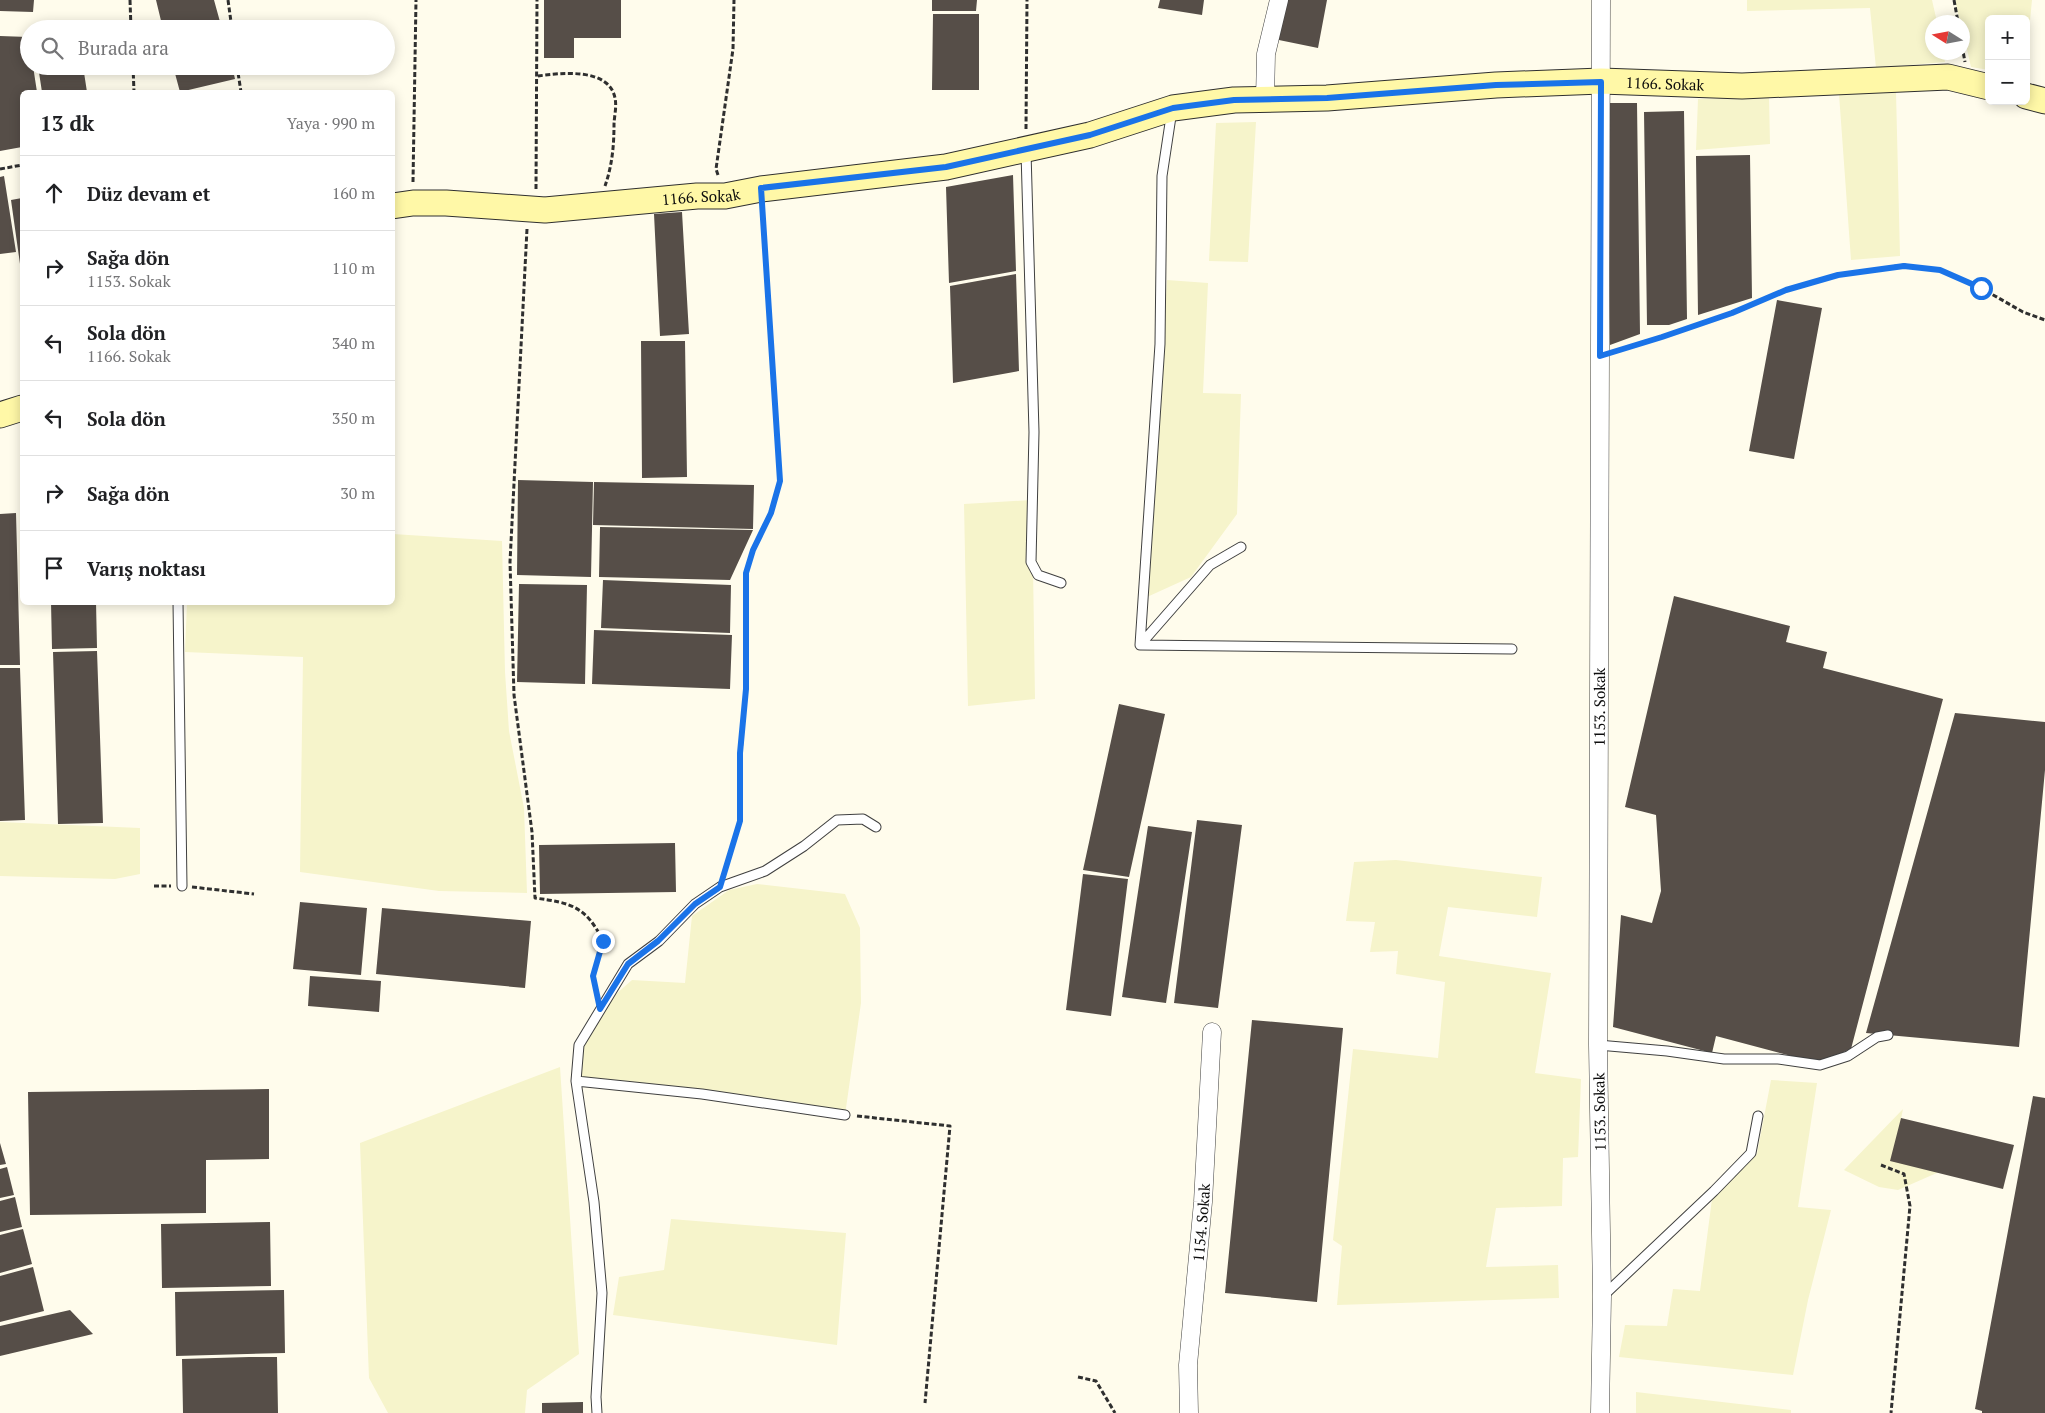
<!DOCTYPE html>
<html lang="tr">
<meta charset="utf-8">
<style>
:root{--surface:#fff;--page:#f6f6f6;--text:#202124;--muted:#757577;--line:#e0e0e0}
body{margin:0;font-family:"PT Serif",serif;background:var(--page);color:var(--text)}
.controls{position:absolute;right:15px;top:15px;display:grid;overflow:hidden;border-radius:8px;box-shadow:0 2px 12px #0003}
.controls button{width:45px;height:45px;display:grid;place-items:center;padding:0;border:0;border-bottom:1px solid var(--line);background:var(--surface);color:var(--text);font:25px sans-serif}
.compass{position:absolute;left:1925px;top:15px;width:45px;height:45px;border-radius:50%;background:var(--surface);box-shadow:0 2px 12px #0003;rotate:281deg}
.stop{position:absolute;width:15px;height:15px;margin:-11px;border:4px solid #1a73e8;border-radius:50%;background:#fff}
.stop.end{background:#1a73e8;border-color:#fff;box-shadow:0 1px 5px #0008}
.list{margin:0;padding:0;list-style:none}
h2{display:flex;justify-content:space-between;align-items:center;height:65px;margin:0;padding:0 20px;font-size:21px}
h2 small{font-size:16px;font-weight:400;color:var(--muted)}
.list li{display:grid;grid-template-columns:32px 1fr auto;gap:15px;align-items:center;box-sizing:border-box;height:75px;padding:0 20px;border-top:1px solid var(--line)}
.list b{display:block;font-size:19px;white-space:nowrap}
.list p{margin:0;font-size:16px;white-space:nowrap;color:var(--muted)}
.list em{font-size:16px;font-style:normal;color:var(--muted)}
.icon{flex:none;width:28px;height:28px;fill:none;stroke:currentColor;stroke-width:2;stroke-linecap:round;stroke-linejoin:round}
.map{position:relative;flex:none;width:2045px;height:1413px;overflow:hidden}
.search{position:absolute;background:var(--surface);box-shadow:0 2px 12px #0003;left:20px;top:20px;width:375px;height:55px;display:flex;align-items:center;gap:12px;box-sizing:border-box;padding:0 18px;border-radius:28px;color:var(--muted);font-size:19px}
.panel{position:absolute;background:var(--surface);box-shadow:0 2px 12px #0003;left:20px;top:90px;width:375px;height:515px;border-radius:8px}
.map>svg:first-child{display:block}
</style>
<div class="map">
<svg width="2045" height="1413" viewBox="0 0 2045 1413">
<rect width="100%" height="100%" fill="#fffcec"/>
<path fill="#f6f4cb" d="M1747 0H1932L1937 22H1932V52L1943 53 1945 62 1876 68 1870 8 1747 11Z
M1955 0H2032L2026 62V19H1989V70L1971 67 1963 32 1962 22H1960Z
M1896 92 1900 256 1851 260 1839 94Z
M1769 96 1770 144 1696 150 1698 99Z
M1256 122 1248 262 1209 261 1216 123Z
M1167 280 1208 283 1203 393 1241 394 1237 514 1191 577 1147 597Z
M1032 500 1035 699 968 706 964 504Z
M393 534 502 541 505 672 509 731 524 808 527 893 439 891 300 872 303 657 185 652 187 603 392 602Z
M0 822 140 828V874L115 879 0 876Z
M1396 860 1542 877 1537 917 1448 907 1439 956 1551 973 1535 1073 1581 1079 1578 1157 1563 1158 1562 1206 1496 1208 1486 1267 1558 1265 1559 1298 1337 1305 1342 1246 1333 1240 1353 1049 1438 1058 1445 982 1396 974 1398 951 1370 952 1375 922 1346 921 1354 862Z
M757 884 845 894 860 928 861 1003 845 1115 576 1081 579 1045 599 1009 632 980 685 983 692 916 729 890Z
M560 1067 579 1354 527 1390 525 1413H388L369 1378 360 1143Z
M1771 1080 1817 1083 1798 1207 1831 1210 1808 1300 1793 1375 1619 1357 1625 1325 1667 1326 1673 1289 1700 1291 1712 1199 1757 1154Z
M1903 1109 1893 1157 1939 1172 1898 1190 1879 1187 1844 1170Z
M671 1219 846 1233 837 1345 613 1315 619 1277 664 1270Z
M1636 1392 1791 1410V1413H1636Z"/>
<path fill="#564e48" d="M0 0H34L33 12 0 11Z
M156 0H214L222 29H163Z
M544 0H621V38H574V58H544Z
M932 0H977L976 11H932Z
M1160 0H1204L1202 15 1158 8Z
M1283 0H1327L1318 48 1274 39Z
M933 14H979V90H932Z
M0 36 28 37 29 66H33L37 92H22V147L0 151Z
M38 66H83L87 92H42Z
M173 66H232L235 79 180 92Z
M1607 103H1637L1640 334 1610 345Z
M1684 111 1687 319 1669 325H1647L1644 112Z
M1750 155 1752 298 1698 315 1696 156Z
M1013 175 1016 271 949 283 946 187Z
M4 176 16 252 0 254V177Z
M22 198V271H21L11 200Z
M682 212 689 334 660 336 654 214Z
M1016 274 1019 371 953 383 950 286Z
M1777 300 1822 308 1794 459 1749 451Z
M641 341H685L687 477 642 478Z
M518 480 593 482 591 577 517 575Z
M594 482 754 485 753 529 593 525Z
M16 513 20 665H0V514Z
M600 527 753 530 730 580 599 577Z
M603 580 731 585 730 633 601 628Z
M519 584 587 585 585 684 517 682Z
M1674 596 1790 626 1786 642 1827 652 1823 668 1943 699 1851 1049 1818 1063 1716 1036 1712 1053 1613 1027 1621 915 1652 923 1661 891 1656 815 1625 807Z
M51 602H96L97 648 52 649Z
M594 630 732 635 730 689 592 684Z
M97 651 103 823 58 824 53 652Z
M0 668H20L25 820 0 821Z
M1119 704 1165 714 1129 877 1083 870Z
M1955 713 2045 722V770L2019 1047 1866 1033Z
M1197 820 1242 825 1218 1008 1174 1003Z
M1148 826 1192 832 1166 1003 1122 997Z
M675 843 676 892 540 894 539 845Z
M1083 874 1128 879 1111 1016 1066 1010Z
M300 902 367 908 361 975 293 969Z
M382 908 531 921 525 988 376 974Z
M310 976 381 981 379 1012 308 1006Z
M1252 1020 1343 1028 1317 1302 1225 1293Z
M269 1089V1159L206 1160V1213L30 1215 28 1092Z
M2033 1096 2045 1098V1413H1982V1411L1975 1409Z
M1901 1118 2014 1145 2003 1189 1890 1161Z
M0 1143 6 1164 0 1165Z
M7 1167 14 1195 0 1198V1169Z
M15 1197 22 1227 0 1232V1201Z
M270 1222 271 1286 162 1288 161 1224Z
M23 1229 32 1264 0 1273V1235Z
M33 1267 44 1311 0 1322V1276Z
M284 1290 285 1353 176 1356 175 1292Z
M70 1310 93 1334 0 1356V1326Z
M249 1357H277L278 1413H183L182 1359Z
M583 1402V1413H542V1403Z"/>
<g fill="none" stroke-linecap="round" stroke-linejoin="round">
<defs>
<path id="lane" d="M1172 110 1162 176 1160 344 1140 645 1512 649
M1026 152 1034 432 1031 562 1038 575 1061 583
M178 602 182 886
M1140 645 1210 565 1241 547
M1598 1045 1667 1051 1724 1059H1778L1820 1065 1848 1056 1877 1037 1888 1035
M576 1081 702 1094 845 1115
M1603 1296 1714 1191 1751 1153 1758 1116
M597 1413 596 1397 602 1293 594 1202 576 1081 579 1045 628 964 659 941 695 904 720 887 765 871 804 846 837 820 863 819 876 827"/>
<g id="street">
<path d="M1265 99 1266 54 1279 0"/>
<path id="s1" d="M1189 1413 1188 1365 1203 1202 1212 1032"/>
<path id="s2" d="M1600 1413 1602 1296 1598 1045 1601 0"/>
</g>
<g id="secondary">
<path d="M2026 96 2045 101"/>
<path id="s3" d="M392 206 413 203H446L545 210 697 196H725L761 189 946 167 1090 135 1173 108 1234 100 1327 98 1496 85 1601 81 1742 86 1948 77 1989 87"/>
<path d="M0 415 22 408"/>
</g>
</defs>
<use href="#lane" stroke="#404040" stroke-width="11"/>
<use href="#street" stroke="#404040" stroke-width="19"/>
<use href="#secondary" stroke="#2f2f2f" stroke-width="27"/>
<path stroke="#2f2f2f" stroke-width="3" stroke-dasharray="5 2.5" stroke-linecap="butt" d="M130 0 131 29
M228 0 232 29
M1954 0 1958 22
M1962 46 1965 62
M133 66 134 92
M237 66 241 92
M538 76C560 73 609 67 615 98 617 107 614 117 614 125 614 146 612 166 605 186
M1026 129 1027 0
M0 169 22 165
M718 175 716 169 733 49 734 0
M413 182 416 0
M536 189 537 0
M527 229 510 562 514 695 532 832 535 898C571 903 586 906 603 941L593 976 596 993
M1615 352 1732 313 1786 290 1838 275 1904 265 1940 270 1981 288 2023 312 2045 320
M724 873 740 821 741 753 746 689V573L753 550 771 513 780 481 762 209
M154 886H171
M192 887 254 894
M857 1116 950 1126 925 1403
M1881 1165 1904 1174 1910 1206 1891 1413
M1078 1377 1096 1381 1115 1413"/>
<use href="#lane" stroke="#fff" stroke-width="9"/>
<use href="#street" stroke="#fff" stroke-width="18"/>
<use href="#secondary" stroke="#fff8a7" stroke-width="25"/>
</g>
<g fill="none" stroke-linecap="round" stroke-linejoin="round">
<path stroke="#1a73e8" stroke-width="6" d="M603 941 593 976 600 1009 628 964 658 941 695 904 720 887 740 821V753L746 689V573L753 550 771 513 780 481 761 188 946 167 1090 135 1173 108 1234 100 1327 98 1496 85 1601 82 1600 356 1662 337 1732 313 1786 290 1838 275 1904 266 1940 270 1981 288"/>
</g>
<g text-anchor="middle" dominant-baseline="central" stroke-width="5" stroke-linejoin="round" paint-order="stroke">
<g font-size="15" fill="#0d0d0d" stroke="#fff">
<text stroke="none"><textPath href="#s3" startOffset="1285">1166. Sokak</textPath></text>
<text stroke="none"><textPath href="#s3" startOffset="310">1166. Sokak</textPath></text>
<text stroke="none"><textPath href="#s2" startOffset="706">1153. Sokak</textPath></text>
<text transform="translate(1599 1112) rotate(-91)">1153. Sokak</text>
<text stroke="none"><textPath href="#s1" startOffset="191">1154. Sokak</textPath></text>
</g>
</g>
</svg>
<div class="controls">
<button>+</button>
<button>−</button>
</div>
<svg class="compass" viewBox="-18 -18 36 36"><path d="M0-13l5 13h-10z" fill="#e53935"/><path d="M0 13l5-13h-10z" fill="#757577"/></svg>
<div class="stop" style="left:1981px;top:288px"></div>
<div class="stop end" style="left:603px;top:941px"></div>
<div class="search"><svg class="icon" aria-label="search" viewBox="0 0 24 24"><circle cx="10" cy="10" r="6"/><path d="M15 15l6 6"/></svg>Burada ara</div>
<section class="panel">
<h2>13 dk<small>Yaya · 990 m</small></h2>
<ul class="list">
<li><svg class="icon" aria-label="ahead" viewBox="0 0 24 24"><path d="M12 20V5M6 11l6-6 6 6"/></svg><div><b>Düz devam et</b></div><em>160 m</em></li>
<li><svg class="icon" aria-label="right" viewBox="0 0 24 24"><path d="M7 20v-9h11M14 6l5 5-5 5"/></svg><div><b>Sağa dön</b><p>1153. Sokak</p></div><em>110 m</em></li>
<li><svg class="icon" aria-label="left" viewBox="0 0 24 24"><path d="M17 20v-9H6M10 6l-5 5 5 5"/></svg><div><b>Sola dön</b><p>1166. Sokak</p></div><em>340 m</em></li>
<li><svg class="icon" aria-label="left" viewBox="0 0 24 24"><path d="M17 20v-9H6M10 6l-5 5 5 5"/></svg><div><b>Sola dön</b></div><em>350 m</em></li>
<li><svg class="icon" aria-label="right" viewBox="0 0 24 24"><path d="M7 20v-9h11M14 6l5 5-5 5"/></svg><div><b>Sağa dön</b></div><em>30 m</em></li>
<li><svg class="icon" aria-label="arrive" viewBox="0 0 24 24"><path d="M6 21V4h12l-3 4 3 4H6"/></svg><div><b>Varış noktası</b></div></li>
</ul>
</section>
</div>
